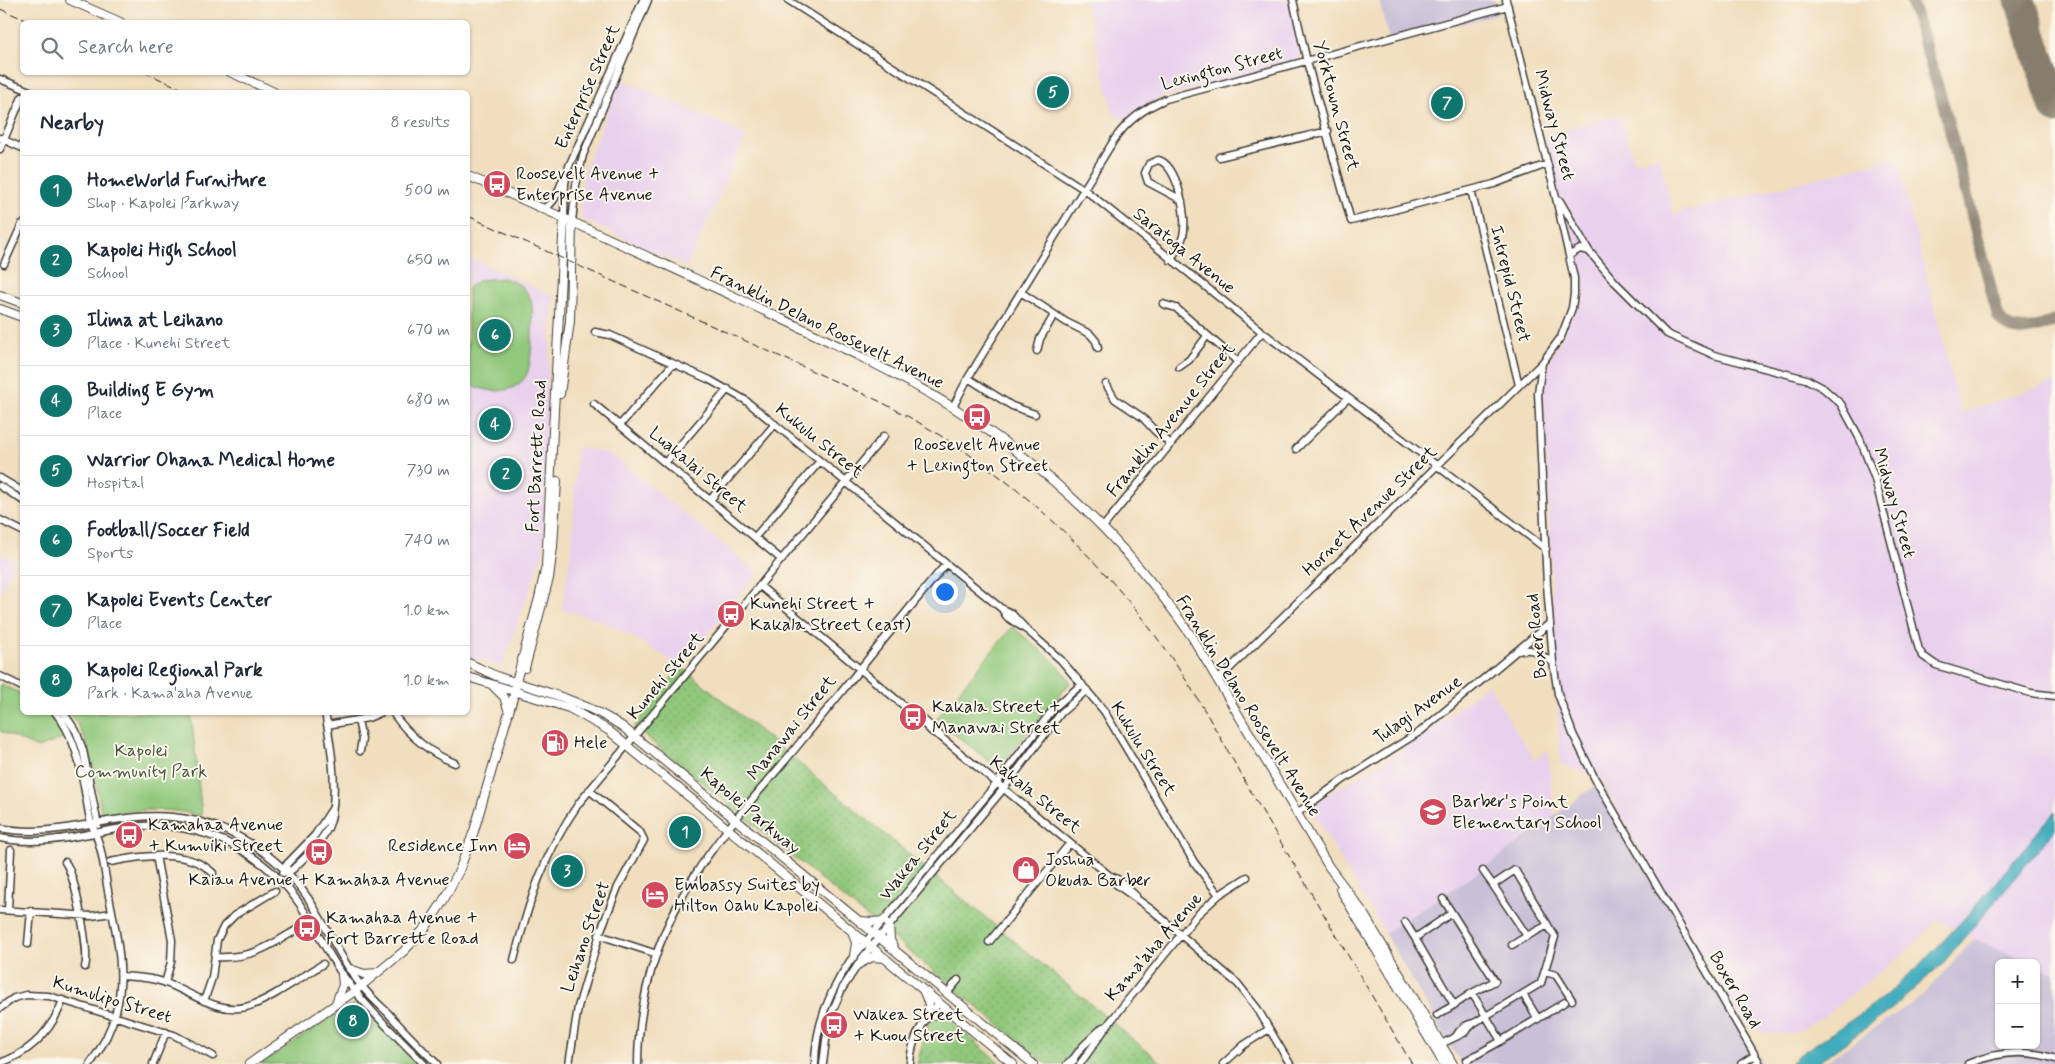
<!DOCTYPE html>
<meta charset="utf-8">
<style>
:root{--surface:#fff;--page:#f6f6f7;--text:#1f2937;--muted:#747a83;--line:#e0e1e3;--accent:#0f766e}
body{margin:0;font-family:Mynerve,sans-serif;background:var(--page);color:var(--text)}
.controls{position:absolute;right:15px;bottom:15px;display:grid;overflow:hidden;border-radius:8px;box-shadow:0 1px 4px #0004}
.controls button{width:45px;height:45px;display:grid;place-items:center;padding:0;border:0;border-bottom:1px solid var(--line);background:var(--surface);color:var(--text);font:25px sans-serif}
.you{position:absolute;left:944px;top:591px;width:18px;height:18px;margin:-12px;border:4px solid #fff;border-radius:50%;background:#1a73e8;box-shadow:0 0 0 8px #1a73e833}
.badge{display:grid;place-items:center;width:32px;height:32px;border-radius:50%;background:var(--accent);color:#fff;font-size:16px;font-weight:700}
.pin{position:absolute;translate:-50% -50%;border:2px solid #fff;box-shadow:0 1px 5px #0006}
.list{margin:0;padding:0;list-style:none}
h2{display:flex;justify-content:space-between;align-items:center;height:65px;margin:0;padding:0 20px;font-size:21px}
h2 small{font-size:16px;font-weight:400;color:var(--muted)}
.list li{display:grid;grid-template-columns:32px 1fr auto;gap:15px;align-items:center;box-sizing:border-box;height:70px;padding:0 20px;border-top:1px solid var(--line)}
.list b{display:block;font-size:19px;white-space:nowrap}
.list p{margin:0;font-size:16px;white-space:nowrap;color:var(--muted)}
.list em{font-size:16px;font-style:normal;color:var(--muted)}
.icon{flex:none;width:28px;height:28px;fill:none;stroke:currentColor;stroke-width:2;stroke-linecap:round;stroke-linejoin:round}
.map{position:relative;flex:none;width:2055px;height:1064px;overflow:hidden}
.search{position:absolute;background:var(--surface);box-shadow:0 1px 4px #0004;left:20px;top:20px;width:450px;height:55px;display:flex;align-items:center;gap:12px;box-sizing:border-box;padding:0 18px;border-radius:8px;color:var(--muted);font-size:19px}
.panel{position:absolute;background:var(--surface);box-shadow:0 1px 4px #0004;left:20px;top:90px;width:450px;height:625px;border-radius:8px}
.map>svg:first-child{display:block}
</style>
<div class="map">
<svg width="2055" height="1064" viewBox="0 0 2055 1064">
<defs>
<pattern id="grass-dots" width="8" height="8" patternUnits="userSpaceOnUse" patternTransform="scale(1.25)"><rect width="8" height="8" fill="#91c87b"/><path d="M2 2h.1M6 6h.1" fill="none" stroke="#7cab6a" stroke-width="1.8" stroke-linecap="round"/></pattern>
</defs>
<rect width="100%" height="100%" fill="#fbf7ec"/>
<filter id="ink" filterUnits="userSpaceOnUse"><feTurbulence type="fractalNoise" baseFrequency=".02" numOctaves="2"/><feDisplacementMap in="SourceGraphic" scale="10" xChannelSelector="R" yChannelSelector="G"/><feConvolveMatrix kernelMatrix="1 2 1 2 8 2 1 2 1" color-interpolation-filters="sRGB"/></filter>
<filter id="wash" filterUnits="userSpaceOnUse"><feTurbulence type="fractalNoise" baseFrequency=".0096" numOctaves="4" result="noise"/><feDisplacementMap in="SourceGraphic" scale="20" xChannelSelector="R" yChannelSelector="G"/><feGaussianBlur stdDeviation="1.12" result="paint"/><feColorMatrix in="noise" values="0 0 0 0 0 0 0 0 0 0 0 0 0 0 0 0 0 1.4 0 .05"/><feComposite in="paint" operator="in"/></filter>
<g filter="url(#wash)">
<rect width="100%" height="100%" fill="#f1debe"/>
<path fill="#e9d1ed" d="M1085 0H1289L1303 54 1296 62 1159 98 1141 108 1126 119H1120L1113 113Z
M621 79 746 135 687 267 584 220 581 217V190L585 169Z
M1620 115 1634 162 1659 157 1674 214 1897 158 1961 413 2055 382V973L2036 965V963H2031L1974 939 1937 920 1909 949 1822 1018 1800 1031 1787 1034H1770L1761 1032 1746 1023 1735 1010 1632 837 1602 779 1560 764 1543 385 1551 358 1572 315 1578 282 1571 239 1548 157 1544 135Z
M468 257 553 296 547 395 543 552 502 667 468 656Z
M577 447 602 452 617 459 758 573 681 666 626 633 598 620 562 609 572 543Z
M0 554 15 561 0 594Z
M1488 684 1534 760 1548 750 1554 818 1486 867 1385 933 1309 806 1400 752 1447 718Z"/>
<path fill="#c9bfd7" d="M1379 0H1494L1498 15 1389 40Z
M1600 782 1747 1043 1760 1058 1761 1064H1461L1385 933 1486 867Z
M1974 939 2031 963H1999V1045H2036V965L2055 973V1064H1822L1921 997Z"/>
<path fill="url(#grass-dots)" stroke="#56724c" d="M681 666 1163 1064H1047L634 727Z
M943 1014 1001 1064H917L928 1024Z"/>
<path fill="#91c87b" stroke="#56724c" d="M503 278C515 281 526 287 531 300 534 311 532 365 527 374 516 396 484 394 468 382V288L479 280Z
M1012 627C1024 636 1068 670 1070 683L999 766 996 767 936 719Z
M0 684 22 694V712L49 713 66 737 38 748 0 731Z
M69 713H191L202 816C169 807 136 809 102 816 95 781 93 741 69 713Z
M357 1003H361L421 1064H261L350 1005Z"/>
<path fill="#3facbd" stroke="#2e646c" d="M2055 811V830L1943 963 1893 1008 1816 1064H1790L1799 1055C1826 1036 1855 1019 1881 999 1947 945 2000 877 2055 811Z"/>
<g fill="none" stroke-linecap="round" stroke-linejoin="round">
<path stroke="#867d6d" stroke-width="12" d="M1911 0 1944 107 1998 316C2012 339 2035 328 2055 321"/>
<path stroke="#867d6d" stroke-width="31" d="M2020 0 2055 108"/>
</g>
</g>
<g filter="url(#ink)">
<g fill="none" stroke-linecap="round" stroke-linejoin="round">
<defs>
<path id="minor" d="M788 0 1085 190 1261 331 1546 549
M1293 0 1307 62 1351 221 1494 184 1547 164
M1506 0 1551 178
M0 79 32 92
M0 138 22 148
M0 149 22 97
M1219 157 1328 131
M1551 176 1574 278V294L1572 308 1561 337 1542 363 1538 393 1547 585 1553 662 1558 694 1573 734 1594 777 1759 1062 1755 1064
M1471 190 1519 385
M1560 201 1589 251
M541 208C555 208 559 187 564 177
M564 218 565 183 569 166 643 0
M572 222 576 185 583 155 648 0
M1570 255 1580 249 1589 251 1615 282 1667 334 1714 355 1806 379 1823 388 1841 404 1860 439 1875 479 1919 650 1923 656 1936 665 2031 693 2055 696
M1170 260C1175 253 1181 245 1183 236 1188 219 1178 164 1158 160L1149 164 1145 173 1148 182 1176 197 1182 201
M4 264 22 224
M1022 293 1066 322 1090 334 1096 341 1098 348
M1163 304 1176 308 1237 361
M595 332 610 335 710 380 745 400 1002 609 1007 617 1028 631 1061 660 1104 711 1194 862 1219 895
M1037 351 1040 339 1054 315
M1179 367 1189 360 1207 336
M968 378 1012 406 1035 414
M1106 384 1115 399 1142 417 1155 431 1171 444
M594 404 782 560
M953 407 968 378 1114 140C1127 121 1144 108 1166 99L1508 6
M620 425 673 364
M1296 449 1348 398
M665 463 728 389
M0 478 22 491
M0 486 22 500
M710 500 775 424
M0 520 22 531
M1103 527 1262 332
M755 537 820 461
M760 586 915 715 932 732 942 738 1110 876 1116 884 1152 910 1238 984 1257 1008 1290 1064
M1003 609 1011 613 1027 630
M1518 651C1537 646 1539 656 1553 662
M0 676 22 687
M1218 680 1542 363
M55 712C81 742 83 787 91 824 102 844 104 869 108 891 121 958 134 1004 90 1064
M63 712 76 731 83 750 98 825
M392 712C409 736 429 753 455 763
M916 716 924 720 941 736
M358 720 362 739 360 751
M327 725 368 718 382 712
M1297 813 1343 780 1421 731 1550 623
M0 828C59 840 114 811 172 817 226 822 278 853 308 898 325 924 338 953 356 979 365 991 376 1002 387 1012 403 1030 420 1047 437 1064
M0 838C59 850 109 822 165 826 218 830 269 859 299 903 314 926 327 952 342 974 365 1007 396 1035 424 1064
M156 856 172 940 171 962 165 983
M65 862C75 874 90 952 85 967
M110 862C141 856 188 848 213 873
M285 871 292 870C306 856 329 837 332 815 337 782 331 746 325 712
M1483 871 1493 885
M283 873 287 864 315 835 332 809
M1111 876 1119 880 1136 896
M1443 899 1452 913
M8 909 11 850
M0 910 91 916 112 913
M1405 922 1415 938
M599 935 657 954
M1527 936 1548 925
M989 942 1070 843
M28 944 31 911
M215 957C255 959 270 945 303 926
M514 960C529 901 544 853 579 803L884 436
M1545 972 1556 975 1572 1000
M121 976C135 977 150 977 163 982 190 991 216 1014 246 1007 267 1002 303 976 323 964
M947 993 958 980
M1523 994 1538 1019
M204 1001 212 978 217 940 224 926 235 915 275 891
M0 1008 14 998 26 995 49 996 174 1035 213 1056
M1437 1015 1454 1005
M1456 1036C1461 1028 1465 1025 1474 1023L1541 983 1555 937 1515 870 1493 885 1527 936 1512 945
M1501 1041 1565 1002
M1441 1044 1464 1033 1474 1023
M1467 1060 1501 1041 1472 993 1454 1005 1415 938 1452 913 1495 981 1472 993
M1071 1062 1082 1047 1103 1027
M0 1063C31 1052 52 1030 63 1000
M153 1064 166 1032
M569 1064 578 1007 601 930 618 887 644 840 640 832 589 790
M638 1064C638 998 658 934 693 878 724 828 766 785 803 739 851 681 898 621 946 564
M815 1064C815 1026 829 992 850 961L997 783 1054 708 1082 684
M823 1064 826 1040 832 1012 842 989 863 957 1004 788 1061 713 1087 690
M910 1064C911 1039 923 1021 939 1003
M1080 1064 1110 1022 1197 915 1219 895 1247 877
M1223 1064 1244 1045 1269 1029
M1741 1064 1755 1055
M1968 1064C1996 1052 2026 1049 2055 1059"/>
<path id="major" d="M70 0 120 22
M230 72 274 92
M468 176C558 214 646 256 735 297 809 332 884 365 954 408 1049 467 1129 545 1192 637L1329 867 1362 911 1453 1064
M0 295 22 303
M0 309 22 317
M560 394 570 321 572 222
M468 663C478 667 488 673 499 677 542 691 585 701 623 727L1033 1064
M525 668 549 578 553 547 557 481
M468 677 569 708 608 730 1013 1064
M493 686 504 697 509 712
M1340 889 1444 1064
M861 921 872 922 884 921
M889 924 890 940 894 948
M852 931 856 943 854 956
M859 964 872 957 885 958
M350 969 364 974 377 973
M924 992 929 1004 927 1017
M336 1003 343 985 342 975
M927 1017 940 1013 952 1014
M249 1064 355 991 404 951 426 927 442 903 459 871 474 831 515 691 517 678 539 598 546 566 564 218
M1068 1064 1073 1060"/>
</defs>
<use href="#minor" stroke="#3c3934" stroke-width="9"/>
<use href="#major" stroke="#3c3934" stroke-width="10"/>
<use href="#minor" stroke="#fff" stroke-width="6"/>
<use href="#major" stroke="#fff" stroke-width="8"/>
<path stroke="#1c1c1c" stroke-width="1" stroke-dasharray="8 4" stroke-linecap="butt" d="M0 9 31 22
M144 72 189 92
M468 216 879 401C999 462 1093 546 1170 656 1204 705 1231 758 1261 809 1312 894 1362 979 1412 1064"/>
</g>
</g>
<defs>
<symbol id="bus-disc" viewBox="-11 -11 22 22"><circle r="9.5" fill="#d1495b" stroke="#fbf7ec"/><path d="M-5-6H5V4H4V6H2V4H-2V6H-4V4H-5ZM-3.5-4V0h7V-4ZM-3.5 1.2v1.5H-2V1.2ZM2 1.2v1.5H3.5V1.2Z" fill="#fff"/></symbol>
<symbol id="fuel-disc" viewBox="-11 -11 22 22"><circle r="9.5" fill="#d1495b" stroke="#fbf7ec"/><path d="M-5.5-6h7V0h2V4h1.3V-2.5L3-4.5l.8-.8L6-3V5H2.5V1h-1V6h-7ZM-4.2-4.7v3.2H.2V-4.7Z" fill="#fff"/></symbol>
<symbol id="school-disc" viewBox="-11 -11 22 22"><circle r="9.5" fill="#d1495b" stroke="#fbf7ec"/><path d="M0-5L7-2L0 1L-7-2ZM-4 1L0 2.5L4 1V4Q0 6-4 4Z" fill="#fff"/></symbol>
<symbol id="hotel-disc" viewBox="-11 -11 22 22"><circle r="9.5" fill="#d1495b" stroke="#fbf7ec"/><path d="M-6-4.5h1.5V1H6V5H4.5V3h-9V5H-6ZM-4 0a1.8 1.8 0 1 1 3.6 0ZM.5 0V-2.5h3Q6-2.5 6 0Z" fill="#fff"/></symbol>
<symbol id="shop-disc" viewBox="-11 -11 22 22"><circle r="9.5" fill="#d1495b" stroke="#fbf7ec"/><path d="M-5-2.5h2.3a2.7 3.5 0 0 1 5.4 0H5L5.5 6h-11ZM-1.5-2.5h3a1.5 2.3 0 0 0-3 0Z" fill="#fff"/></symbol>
</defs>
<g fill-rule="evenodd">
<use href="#bus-disc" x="481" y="168" width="32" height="32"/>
<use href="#bus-disc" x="961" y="401" width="32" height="32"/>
<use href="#bus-disc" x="715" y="598" width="32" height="32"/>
<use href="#bus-disc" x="897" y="701" width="32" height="32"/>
<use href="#fuel-disc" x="539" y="727" width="32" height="32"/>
<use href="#school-disc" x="1417" y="796" width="32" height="32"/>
<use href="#bus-disc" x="113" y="819" width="32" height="32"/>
<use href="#hotel-disc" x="501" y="830" width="32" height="32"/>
<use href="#bus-disc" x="303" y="836" width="32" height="32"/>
<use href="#shop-disc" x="1010" y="854" width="32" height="32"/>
<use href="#hotel-disc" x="639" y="879" width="32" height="32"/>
<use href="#bus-disc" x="291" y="912" width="32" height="32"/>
<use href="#bus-disc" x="818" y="1009" width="32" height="32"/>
</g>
<g text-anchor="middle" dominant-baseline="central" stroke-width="4" stroke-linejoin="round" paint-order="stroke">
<g font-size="18" fill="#1c1c1c" stroke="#fbf7ec">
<text transform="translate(1222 69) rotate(-15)">Lexington Street</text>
<text transform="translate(588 87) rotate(-66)">Enterprise Street</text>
<text transform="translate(1336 106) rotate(75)">Yorktown Street</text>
<text transform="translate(1554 125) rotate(75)">Midway Street</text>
<text transform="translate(1184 251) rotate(39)">Saratoga Avenue</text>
<text transform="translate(1510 284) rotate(76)">Intrepid Street</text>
<text transform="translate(827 328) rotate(26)">Franklin Delano Roosevelt Avenue</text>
<text transform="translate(1171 420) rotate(-51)">Franklin Avenue Street</text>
<text transform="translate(819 441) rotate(39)">Kukulu Street</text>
<text transform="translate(537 456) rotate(-87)">Fort Barrette Road</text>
<text transform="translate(698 470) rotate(40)">Luakalai Street</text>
<text transform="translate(1894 503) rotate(74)">Midway Street</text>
<text transform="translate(1370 511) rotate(-44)">Hornet Avenue Street</text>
<text transform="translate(1537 636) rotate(-96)">Boxer Road</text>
<text transform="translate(666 676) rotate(-50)">Kunehi Street</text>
<text transform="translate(1248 706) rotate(58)">Franklin Delano Roosevelt Avenue</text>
<text transform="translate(1418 710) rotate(-36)">Tulagi Avenue</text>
<text transform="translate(792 728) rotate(-51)">Manawai Street</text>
<text transform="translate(1143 749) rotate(58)">Kukulu Street</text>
<text transform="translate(1035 795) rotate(39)">Kakala Street</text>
<text transform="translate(750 811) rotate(40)">Kapolei Parkway</text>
<text transform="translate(918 855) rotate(-51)">Wakea Street</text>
<text transform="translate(586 937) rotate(-71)">Leihano Street</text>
<text transform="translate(1154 947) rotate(-49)">Kama'aha Avenue</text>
<text transform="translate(1735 990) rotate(60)">Boxer Road</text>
<text transform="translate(112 1000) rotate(17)">Kumulipo Street</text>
</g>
<g font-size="18" fill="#1c1c1c" stroke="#fbf7ec" text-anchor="start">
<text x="516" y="174">Roosevelt Avenue +<tspan x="516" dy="21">Enterprise Avenue</tspan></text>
<text x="977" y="445" text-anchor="middle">Roosevelt Avenue<tspan x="977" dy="21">+ Lexington Street</tspan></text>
<text x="750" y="604">Kunehi Street +<tspan x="750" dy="21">Kakala Street (east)</tspan></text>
<text x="932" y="707">Kakala Street +<tspan x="932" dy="21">Manawai Street</tspan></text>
<text x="574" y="743">Hele</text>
<text x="1452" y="802">Barber's Point<tspan x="1452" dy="21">Elementary School</tspan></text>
<text x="148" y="825">Kamahaa Avenue<tspan x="148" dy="21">+ Kumuiki Street</tspan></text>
<text x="498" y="846" text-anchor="end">Residence Inn</text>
<text x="1045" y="860">Joshua<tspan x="1045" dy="21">Okuda Barber</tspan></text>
<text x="319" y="880" text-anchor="middle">Kaiau Avenue + Kamahaa Avenue</text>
<text x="674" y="885">Embassy Suites by<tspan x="674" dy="21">Hilton Oahu Kapolei</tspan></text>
<text x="326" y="918">Kamahaa Avenue +<tspan x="326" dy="21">Fort Barrette Road</tspan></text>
<text x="853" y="1015">Wakea Street<tspan x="853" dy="21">+ Kuou Street</tspan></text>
</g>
<g font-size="18" fill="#45583d" stroke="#fbf7ec">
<text x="141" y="751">Kapolei<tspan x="141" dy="21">Community Park</tspan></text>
</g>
</g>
</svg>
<div class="controls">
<button>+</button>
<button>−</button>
</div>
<div class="you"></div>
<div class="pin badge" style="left:685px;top:832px">1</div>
<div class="pin badge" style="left:506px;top:474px">2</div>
<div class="pin badge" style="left:567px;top:871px">3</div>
<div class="pin badge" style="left:495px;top:424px">4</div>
<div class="pin badge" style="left:1053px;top:92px">5</div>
<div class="pin badge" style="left:495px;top:335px">6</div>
<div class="pin badge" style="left:1447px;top:103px">7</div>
<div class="pin badge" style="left:353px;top:1021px">8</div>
<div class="search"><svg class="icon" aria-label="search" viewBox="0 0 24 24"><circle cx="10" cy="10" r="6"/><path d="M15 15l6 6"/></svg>Search here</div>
<section class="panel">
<h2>Nearby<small>8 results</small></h2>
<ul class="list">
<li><span class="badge">1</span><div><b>HomeWorld Furniture</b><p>Shop · Kapolei Parkway</p></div><em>500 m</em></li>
<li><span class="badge">2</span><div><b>Kapolei High School</b><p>School</p></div><em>650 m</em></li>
<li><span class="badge">3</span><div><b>Ilima at Leihano</b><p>Place · Kunehi Street</p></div><em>670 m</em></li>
<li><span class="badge">4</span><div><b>Building E Gym</b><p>Place</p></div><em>680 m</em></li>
<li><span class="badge">5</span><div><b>Warrior Ohana Medical Home</b><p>Hospital</p></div><em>730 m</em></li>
<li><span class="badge">6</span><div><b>Football/Soccer Field</b><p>Sports</p></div><em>740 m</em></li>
<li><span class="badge">7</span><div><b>Kapolei Events Center</b><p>Place</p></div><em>1.0 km</em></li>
<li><span class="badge">8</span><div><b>Kapolei Regional Park</b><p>Park · Kama'aha Avenue</p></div><em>1.0 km</em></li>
</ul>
</section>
</div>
